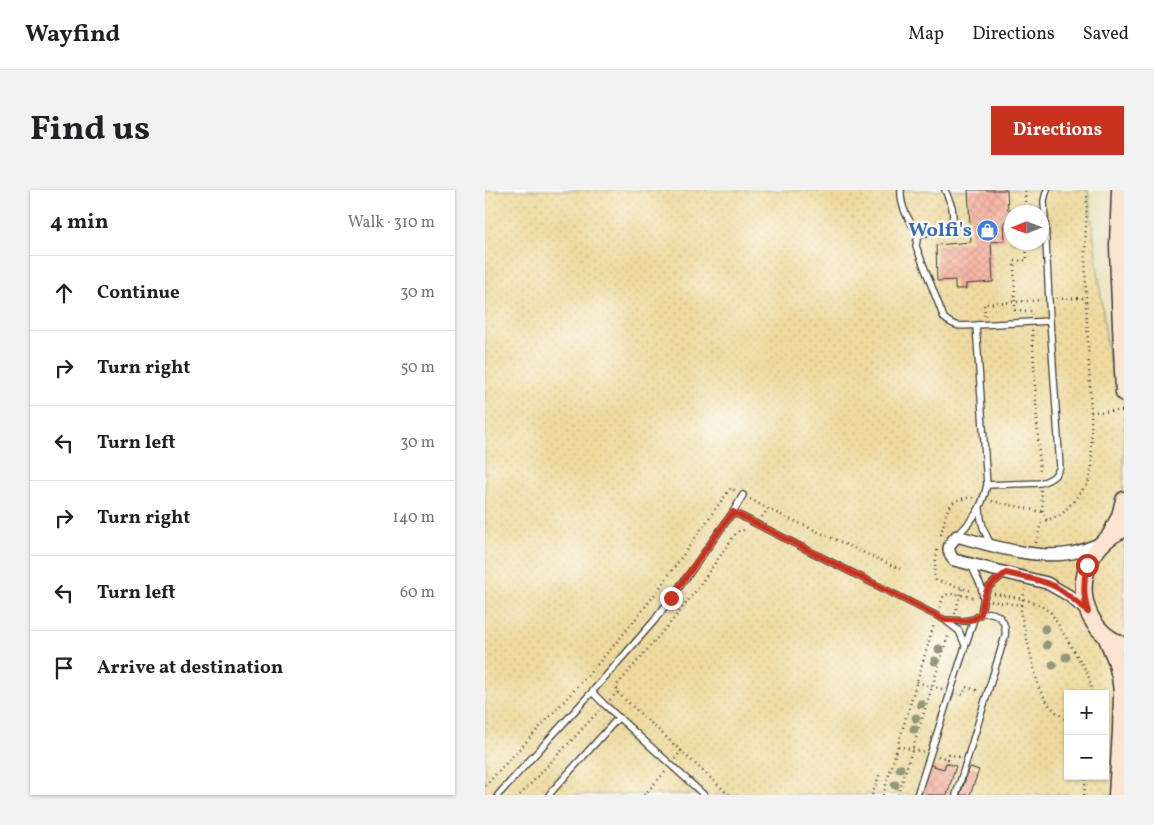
<!DOCTYPE html>
<meta charset="utf-8">
<style>
:root{--surface:#fff;--page:#f2f2f2;--text:#202124;--muted:#757577;--line:#e0e0e0;--accent:#c8321e}
body{margin:0;font-family:Vollkorn,serif;background:var(--page);color:var(--text)}
.controls{position:absolute;right:15px;bottom:15px;display:grid;overflow:hidden;border-radius:0px;box-shadow:0 1px 4px #0004}
.controls button{width:45px;height:45px;display:grid;place-items:center;padding:0;border:0;border-bottom:1px solid var(--line);background:var(--surface);color:var(--text);font:25px sans-serif}
.compass{position:absolute;left:519px;top:15px;width:45px;height:45px;border-radius:50%;background:var(--surface);box-shadow:0 1px 4px #0004;rotate:269deg}
.stop{position:absolute;width:15px;height:15px;margin:-11px;border:4px solid #c8321e;border-radius:50%;background:#fff}
.stop.end{background:#c8321e;border-color:#fff;box-shadow:0 1px 5px #0008}
.list{margin:0;padding:0;list-style:none}
h2{display:flex;justify-content:space-between;align-items:center;height:65px;margin:0;padding:0 20px;font-size:21px}
h2 small{font-size:16px;font-weight:400;color:var(--muted)}
.list li{display:grid;grid-template-columns:32px 1fr auto;gap:15px;align-items:center;box-sizing:border-box;height:75px;padding:0 20px;border-top:1px solid var(--line)}
.list b{display:block;font-size:19px;white-space:nowrap}
.list em{font-size:16px;font-style:normal;color:var(--muted)}
.icon{flex:none;width:28px;height:28px;fill:none;stroke:currentColor;stroke-width:2;stroke-linecap:round;stroke-linejoin:round}
.map{position:relative;flex:none;width:639px;height:605px;overflow:hidden;border-radius:0px}
header{display:flex;align-items:center;gap:30px;box-sizing:border-box;height:70px;padding:0 25px;background:var(--surface);border-bottom:1px solid var(--line)}
header strong{font-size:24px}
nav{display:flex;gap:28px;margin-inline-start:auto;font-size:18px}
.intro{display:flex;align-items:center;justify-content:space-between;box-sizing:border-box;height:120px;padding:0 30px}
h1{margin:0;font-size:35px}
.button{padding:12px 22px;border-radius:0px;background:var(--accent);color:#fff;font-size:18px;font-weight:700}
main{display:flex;gap:30px;padding:0 30px}
aside{flex:1;background:var(--surface);border-radius:0px;box-shadow:0 1px 4px #0004}
.map>svg:first-child{display:block}
</style>
<header>
<strong>Wayfind</strong>
<nav><a>Map</a><a>Directions</a><a>Saved</a></nav>
</header>
<div class="intro"><h1>Find us</h1><a class="button">Directions</a></div>
<main>
<aside>
<h2>4 min<small>Walk · 310 m</small></h2>
<ul class="list">
<li><svg class="icon" aria-label="ahead" viewBox="0 0 24 24"><path d="M12 20V5M6 11l6-6 6 6"/></svg><div><b>Continue</b></div><em>30 m</em></li>
<li><svg class="icon" aria-label="right" viewBox="0 0 24 24"><path d="M7 20v-9h11M14 6l5 5-5 5"/></svg><div><b>Turn right</b></div><em>50 m</em></li>
<li><svg class="icon" aria-label="left" viewBox="0 0 24 24"><path d="M17 20v-9H6M10 6l-5 5 5 5"/></svg><div><b>Turn left</b></div><em>30 m</em></li>
<li><svg class="icon" aria-label="right" viewBox="0 0 24 24"><path d="M7 20v-9h11M14 6l5 5-5 5"/></svg><div><b>Turn right</b></div><em>140 m</em></li>
<li><svg class="icon" aria-label="left" viewBox="0 0 24 24"><path d="M17 20v-9H6M10 6l-5 5 5 5"/></svg><div><b>Turn left</b></div><em>60 m</em></li>
<li><svg class="icon" aria-label="arrive" viewBox="0 0 24 24"><path d="M6 21V4h12l-3 4 3 4H6"/></svg><div><b>Arrive at destination</b></div></li>
</ul>
</aside>
<div class="map">
<svg width="639" height="605" viewBox="0 0 639 605">
<defs>
<pattern id="sand-dots" width="8" height="8" patternUnits="userSpaceOnUse" patternTransform="scale(1.25)"><rect width="8" height="8" fill="#eeda9e"/><path d="M2 2h.1M6 6h.1" fill="none" stroke="#ccba88" stroke-width="1.8" stroke-linecap="round"/></pattern>
<pattern id="building-cross-hatch" width="8" height="8" patternUnits="userSpaceOnUse" patternTransform="scale(1.25)"><rect width="8" height="8" fill="#f4af9c"/><path d="M0 0l8 8M0 8l8-8" fill="none" stroke="#d19686"/></pattern>
</defs>
<rect width="100%" height="100%" fill="#fdfcf7"/>
<filter id="ink" filterUnits="userSpaceOnUse"><feTurbulence type="fractalNoise" baseFrequency=".02" numOctaves="2"/><feDisplacementMap in="SourceGraphic" scale="10" xChannelSelector="R" yChannelSelector="G"/><feConvolveMatrix kernelMatrix="1 2 1 2 8 2 1 2 1" color-interpolation-filters="sRGB"/></filter>
<filter id="wash" filterUnits="userSpaceOnUse"><feTurbulence type="fractalNoise" baseFrequency=".0096" numOctaves="4" result="noise"/><feDisplacementMap in="SourceGraphic" scale="20" xChannelSelector="R" yChannelSelector="G"/><feGaussianBlur stdDeviation="1.12" result="paint"/><feColorMatrix in="noise" values="0 0 0 0 0 0 0 0 0 0 0 0 0 0 0 0 0 1.4 0 .05"/><feComposite in="paint" operator="in"/></filter>
<g filter="url(#wash)">
<rect width="100%" height="100%" fill="#eae1be"/>
<path fill="url(#sand-dots)" stroke="#857b5d" fill-rule="evenodd" d="M0 0H603L624 171 639 174V605H0ZM526 22H556V52H526ZM583 504H620V586H583Z"/>
<g id="blocks">
<path fill="url(#building-cross-hatch)" d="M483 0H522L523 20H526V31L519 32 520 51 506 52 508 92 481 94V99H470V90L452 91 451 55 486 52Z
M461 573 471 576 462 605H435L445 575 459 579Z
M485 577 494 580 485 605H475Z"/>
</g>
</g>
<g filter="url(#ink)">
<use href="#blocks" fill-opacity="0" stroke="#3b3a34" stroke-width="1"/>
<g fill="none" stroke-linecap="round" stroke-linejoin="round">
<defs>
<path id="lane" d="M416 0C415 18 424 31 435 45
M460 0 467 17 468 26 466 33 460 37 435 45 432 50 431 56 459 128C471 138 476 136 491 135
M502 295 555 293C565 290 571 287 575 277L565 131 559 11 560 6 562 0
M495 319C495 333 500 343 506 355
M248 322 460 430 474 441 480 455
M472 346C489 328 496 321 502 295L491 135 565 131
M486 375 496 396 498 407
M496 424C499 400 501 397 521 383
M463 430 480 431 489 429
M107 502 120 515 219 605
M13 605 107 502 169 431 204 384 248 322 258 305
M64 605 68 600 134 527
M432 605 489 429C504 415 523 426 520 446L471 605"/>
<path id="street" d="M603 422 583 405 562 393 469 370C461 360 463 355 472 346 507 356 551 370 587 363 597 361 607 357 616 353"/>
<path id="secondary" d="M635 0 633 54 634 91 639 203
M639 339C599 355 585 406 614 439 621 447 630 452 639 456
M625 346 635 326 639 310
M621 446 631 470 635 487 637 502 636 541 632 605"/>
</defs>
<use href="#lane" stroke="#3b3a34" stroke-width="8"/>
<use href="#street" stroke="#3b3a34" stroke-width="14"/>
<use href="#secondary" stroke="#3b3a34" stroke-width="19"/>
<path stroke="#3b3a34" stroke-width="2.5" stroke-dasharray="1 4" stroke-linecap="butt" d="M541 22 540 5 541 0
M541 52 542 70 529 71 530 120 545 121 547 122V125
M572 109 601 108
M500 126 499 114 557 110
M547 140 555 284
M606 222 639 221
M556 300 558 322
M265 309 283 319 415 379
M507 311 558 322 562 330
M277 327 283 319
M456 345C462 323 460 307 489 308
M551 353 555 337 557 333 562 330 576 325 587 313 603 293 607 278 606 222 601 108 600 63 602 6
M452 360 449 384 451 390 477 398 488 401
M509 404C530 407 549 409 566 423L603 484 606 496 607 504
M506 411 536 415V425L554 499 564 515 572 523 583 531
M536 415 540 400
M455 417C456 414 457 407 460 405 466 402 484 407 491 408
M470 424 477 398
M432 492 457 499
M472 503 478 505 481 497 494 501
M125 510 132 502
M413 556 438 562
M453 566 463 569 464 564 475 567
M190 569 197 560
M0 596C49 543 100 491 145 436 182 391 212 343 246 298L251 301
M35 605 114 521
M159 605 181 581
M244 605 132 502V495L191 426 212 399 251 343 255 340H261
M387 605 395 584
M398 605 449 434
M413 605 464 443
M599 605 601 586"/>
<use href="#lane" stroke="#fff" stroke-width="5.5"/>
<use href="#street" stroke="#fff" stroke-width="11"/>
<use href="#secondary" stroke="#fde4d1" stroke-width="16"/>
</g>
<g fill="#939879">
<circle cx="560" cy="439" r="4.5"/>
<circle cx="562" cy="455" r="4.5"/>
<circle cx="454" cy="459" r="4.5"/>
<circle cx="581" cy="467" r="4.5"/>
<circle cx="450" cy="471" r="4.5"/>
<circle cx="568" cy="475" r="4.5"/>
<circle cx="436" cy="514" r="4.5"/>
<circle cx="431" cy="528" r="4.5"/>
<circle cx="429" cy="539" r="4.5"/>
<circle cx="415" cy="578" r="4.5"/>
<circle cx="410" cy="595" r="4.5"/>
</g>
</g>
<g fill="none" stroke-linecap="round" stroke-linejoin="round" filter="url(#ink)">
<path stroke="#c8321e" stroke-width="6" d="M186 408 248 322 460 430 480 431 489 429 496 424C499 400 501 397 521 383 538 387 556 389 571 397 583 404 593 413 603 422 598 406 598 392 602 375"/>
</g>
<defs>
<symbol id="shop-disc" viewBox="-11 -11 22 22"><circle r="9.5" fill="#3f7fe0" stroke="#fdfcf7"/><path d="M-5-2.5h2.3a2.7 3.5 0 0 1 5.4 0H5L5.5 6h-11ZM-1.5-2.5h3a1.5 2.3 0 0 0-3 0Z" fill="#fff"/></symbol>
</defs>
<g fill-rule="evenodd">
<use href="#shop-disc" x="490" y="28" width="25" height="25"/>
</g>
<g text-anchor="middle" dominant-baseline="central" stroke-width="4.5" stroke-linejoin="round" paint-order="stroke">
<g font-size="20" font-weight="bold" fill="#366cbe" stroke="#fdfcf7" text-anchor="end">
<text x="487" y="41">Wolfi's</text>
</g>
</g>
</svg>
<div class="controls">
<button>+</button>
<button>−</button>
</div>
<svg class="compass" viewBox="-18 -18 36 36"><path d="M0-13l5 13h-10z" fill="#e53935"/><path d="M0 13l5-13h-10z" fill="#757577"/></svg>
<div class="stop" style="left:602px;top:375px"></div>
<div class="stop end" style="left:186px;top:408px"></div>
</div>
</main>
